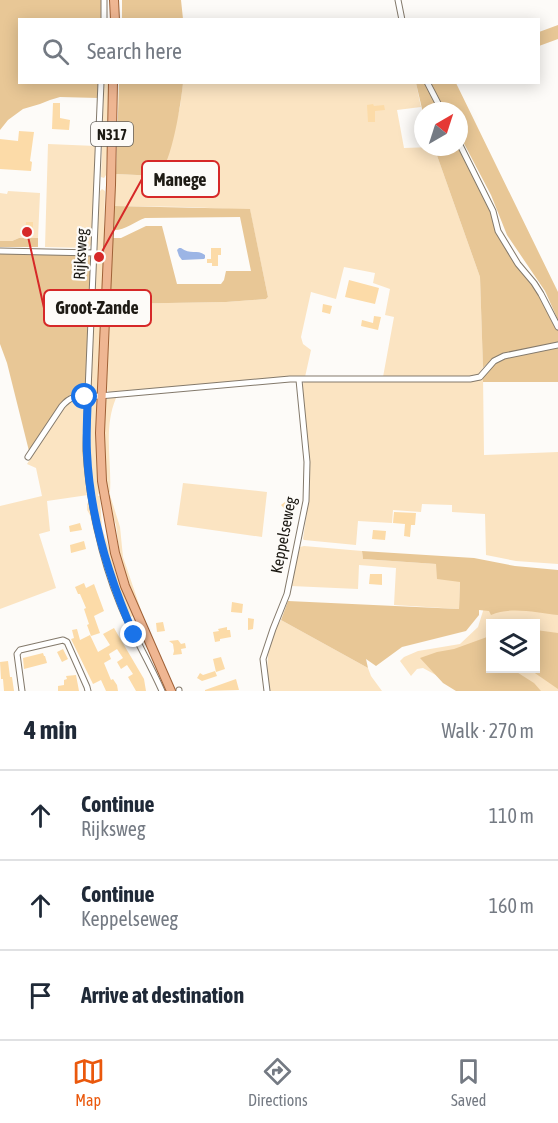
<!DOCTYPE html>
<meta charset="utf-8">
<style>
:root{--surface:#fff;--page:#f2f2f3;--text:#1f2937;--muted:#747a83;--line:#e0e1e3;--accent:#ea580c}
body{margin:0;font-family:"Asap Condensed",sans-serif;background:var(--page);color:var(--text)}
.controls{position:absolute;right:18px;bottom:18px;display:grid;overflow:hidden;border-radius:0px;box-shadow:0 3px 15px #0003}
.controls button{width:54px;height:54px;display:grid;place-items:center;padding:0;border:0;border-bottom:2px solid var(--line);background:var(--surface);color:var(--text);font:30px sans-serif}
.compass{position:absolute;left:414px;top:102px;width:54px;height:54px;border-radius:50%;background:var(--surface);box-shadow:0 3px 15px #0003;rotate:39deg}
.stop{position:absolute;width:18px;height:18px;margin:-14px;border:4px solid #1a73e8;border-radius:50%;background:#fff}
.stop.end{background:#1a73e8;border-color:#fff;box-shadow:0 2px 6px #0008}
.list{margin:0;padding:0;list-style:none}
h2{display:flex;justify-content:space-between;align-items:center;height:78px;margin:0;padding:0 24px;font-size:26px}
h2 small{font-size:20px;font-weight:400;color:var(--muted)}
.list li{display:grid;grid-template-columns:39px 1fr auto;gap:18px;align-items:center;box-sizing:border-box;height:90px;padding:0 24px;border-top:2px solid var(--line)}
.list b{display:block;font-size:22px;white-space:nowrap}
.list p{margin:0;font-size:20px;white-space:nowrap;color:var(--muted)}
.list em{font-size:20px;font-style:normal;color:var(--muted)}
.icon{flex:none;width:33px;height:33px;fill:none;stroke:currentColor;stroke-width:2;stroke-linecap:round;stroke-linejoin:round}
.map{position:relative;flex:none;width:558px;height:691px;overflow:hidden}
.search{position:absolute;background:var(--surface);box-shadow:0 3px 15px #0003;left:18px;right:18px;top:18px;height:66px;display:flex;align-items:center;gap:15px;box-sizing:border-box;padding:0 21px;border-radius:0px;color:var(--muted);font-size:22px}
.sheet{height:348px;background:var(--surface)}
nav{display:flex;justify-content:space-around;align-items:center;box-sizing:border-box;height:84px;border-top:2px solid var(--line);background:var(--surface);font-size:16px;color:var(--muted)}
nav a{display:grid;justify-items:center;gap:3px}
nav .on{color:var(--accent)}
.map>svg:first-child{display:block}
</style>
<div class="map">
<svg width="558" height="691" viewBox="0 0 558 691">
<rect width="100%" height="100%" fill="#fdfbf8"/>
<path fill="#fbe4c2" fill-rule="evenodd" d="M104 83H110L106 175 104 178 101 177Z
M183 83H416L421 107 397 110 404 148 434 147 480 277 483 368 478 375 469 376 383 377 394 317 385 315 390 289 373 283 375 273 344 267 336 299 311 292 301 337 303 344 311 350 305 377H291L109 392 106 389 110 304 226 302 266 299 268 297 250 210 189 207 114 206 116 174 158 176 164 168 180 107Z
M48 144 96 146 92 244 88 248 45 247Z
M102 189 105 191 103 289 99 393 90 395 95 262 100 191Z
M8 191 40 193 38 238H19L12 241H0V193L7 194Z
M483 376 484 455 558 452V564L516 561 486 555 485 514 452 512V505L422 504 421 512 393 510 392 523 358 521 356 545 304 540 303 539 309 497 310 475 303 396 302 385 304 382 311 380 341 382 471 381 479 380Z
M111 397 116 398C103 429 112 461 110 492L107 493 104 438 105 400Z
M92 399 95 401 97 406V458L100 493 98 494V496H100L102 528 133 616 128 618 111 572 93 497 95 496 94 494H93L89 441 90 402Z
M79 400 86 402 85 454 96 531 94 532 90 515 87 510V504L89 502 88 495 47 501 50 531 39 534 56 588 0 609V506L42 496 36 468 27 464 62 409 69 403Z
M183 483 267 492 262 537 177 525Z
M108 495H110L120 527 123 557 142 613H140L120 558 116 525 109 505Z
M304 546 362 551 363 559 436 564 460 581 459 609 394 605 396 568 359 565 358 589 291 586 300 547Z
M488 575 558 577V691H459L445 680 423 668 417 669 411 676 400 661 404 657 418 651 460 644 478 627 483 611ZM490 624H536V668H490Z
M281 620 368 668 371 676 382 691H269C266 666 266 641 281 620Z"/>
<path fill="#e8c796" d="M0 0H101V19L20 20V82L98 83V98L60 97 50 100 40 104 23 109 8 120 0 130Z
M122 0H181L183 19H122Z
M558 25V39L539 46V32Z
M119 83H183C181 103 172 163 158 176L116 174Z
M416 83H425L441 111H423V113Z
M429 83H456L558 292V320L545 291 507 235 491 195 459 134V111H445Z
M434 147H459L505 240 542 295 558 330V342L500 355 492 359 483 368 480 277Z
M114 206 250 209 268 297 266 299 226 302 110 304 112 238H121L146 226H162L177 284H221L224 280 226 271H251L240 217 145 218C134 222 124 231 113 230Z
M19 238H38V247H0V241H12Z
M0 253 92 255 86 393C82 393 76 392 72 394 62 397 37 440 29 451L7 363 0 344Z
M558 348V382H483V376L496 363 507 358Z
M362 551 474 558 515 566 558 570V615C537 613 511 606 491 615L489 611 479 610V615L466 631 402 647 376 666 366 659 368 668 281 620 288 601 459 609 460 582 437 579 436 564 363 559Z
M536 630 558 633V689L529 669 536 668Z
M487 637 490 650V668L512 669 534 683 541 691H456L443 683 420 658 437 652 454 649Z"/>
<path fill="#9cb5e5" d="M179 248H181C190 255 197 249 205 255V258L204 259 182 260 179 256 177 250Z"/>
<path fill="#fcdba8" d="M53 103H60V118L70 120 69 130 52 129Z
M373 104 374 106 384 105 385 110 375 111V122H368L367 105Z
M19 131 34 132 30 161 32 162 31 171 0 169V139L18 141Z
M26 222H33V234H25Z
M211 248H221V255H218V266H212V263H207V259H211Z
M349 280 379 288 375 304 345 297Z
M323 304 332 306 330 314 322 312Z
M374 316 381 317 378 330 361 326 362 320 373 323Z
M285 502 289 507 288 511H293L291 529 282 528 284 510H286L281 505Z
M394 512 416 513 415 525H411L410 537 404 536 405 524 393 523Z
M80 523 82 530 70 532 69 526Z
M373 530 386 531 385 540 372 539Z
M84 541 86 549 71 553 70 545Z
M370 574H382V585L369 584Z
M84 583 86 588 94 584 104 611 94 616 100 633 91 636 87 625 89 624 84 609 86 608 80 594H78L75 587Z
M232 602 243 604 242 613 231 612Z
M248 618 254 619 253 629 248 630Z
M163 622 165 631 157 632 156 623Z
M227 627V630H230L231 637 220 639V641L215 642 213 632 219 631 218 629Z
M114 628 144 679 146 691H136L128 677 133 674 127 665 121 669 117 662 123 658 117 649 109 654 111 659 104 663 111 680 113 679 117 685 118 691H106L101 680 93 684 71 639 74 638 72 630 77 629 80 640 90 635 98 652 110 645 103 634Z
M178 640 181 644 185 643 186 648 181 649 182 654 173 655 174 651 173 644 169 641Z
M63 649 68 659 62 662 57 652Z
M43 653 44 656H45L47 663 24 669 23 658Z
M221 657 225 669 216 672 213 659Z
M8 661 10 677H12L14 691H4L3 679H1L0 662Z
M215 671 217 676 202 681 197 678 200 673 203 675Z
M76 675 79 691H58V686L64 685V680L67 679 66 676Z
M236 679 239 690 205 691V690Z"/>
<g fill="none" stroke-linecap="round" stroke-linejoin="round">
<defs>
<path id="street" d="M398 0 402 20
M104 20V0
M101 82 87 415C87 427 86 439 86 451 89 501 101 557 120 604 132 634 149 661 162 691
M427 82 442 111
M459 143 493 211 498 231 518 264 534 283 541 294 558 327
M0 251 95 253
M28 457 62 406C70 397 76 395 88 397L290 379H470L480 377 494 361 504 356 558 345
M179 690V691
M22 691 17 654 20 650 63 640 67 642 87 687 88 691
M267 691 263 659 273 629 287 594 306 501 307 462 299 380"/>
<path id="primary" d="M114 0 115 20
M113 82 111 185 100 433 102 481 115 553 125 586 171 691"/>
</defs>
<use href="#street" stroke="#83796b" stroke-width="7"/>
<use href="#primary" stroke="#9f6137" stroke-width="10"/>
<use href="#street" stroke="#fff" stroke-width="5"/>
<use href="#primary" stroke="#efb692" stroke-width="8"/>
</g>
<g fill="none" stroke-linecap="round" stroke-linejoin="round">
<path stroke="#1a73e8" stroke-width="8" d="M85 397H88C87 416 86 434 87 453 90 517 108 576 134 635"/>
</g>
<g text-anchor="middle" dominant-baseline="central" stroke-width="4.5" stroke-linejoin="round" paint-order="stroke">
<rect fill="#fdfbf8" stroke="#615e59" stroke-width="1.5" x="91" y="122" width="42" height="24" rx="4.5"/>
<g font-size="15" font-weight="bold" fill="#1e1b15">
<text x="112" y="134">N317</text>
</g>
<g font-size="16" fill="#1e1b15" stroke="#fdfbf8">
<text transform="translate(80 254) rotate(-87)">Rijksweg</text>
<text transform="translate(283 535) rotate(-79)">Keppelseweg</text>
</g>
</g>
<path fill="none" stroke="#d62828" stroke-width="2" d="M99 257L142 179M27 232L44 308"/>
<g fill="#d62828" stroke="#fdfbf8" stroke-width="2">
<circle cx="99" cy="257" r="6"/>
<circle cx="27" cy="232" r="6"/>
</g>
<g fill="#fdfbf8" stroke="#d62828" stroke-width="2">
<rect x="142" y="161" width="77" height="36" rx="6"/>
<rect x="44" y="290" width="107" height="36" rx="6"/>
</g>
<g font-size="18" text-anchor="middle" font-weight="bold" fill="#1e1b15">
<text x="180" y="186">Manege</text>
<text x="97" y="314">Groot-Zande</text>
</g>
</svg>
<div class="controls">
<button><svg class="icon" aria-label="layers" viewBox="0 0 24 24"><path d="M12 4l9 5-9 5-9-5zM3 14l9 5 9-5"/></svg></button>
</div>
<svg class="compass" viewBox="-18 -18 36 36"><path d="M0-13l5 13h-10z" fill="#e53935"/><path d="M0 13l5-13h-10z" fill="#747a83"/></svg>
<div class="stop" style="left:85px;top:397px"></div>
<div class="stop end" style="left:134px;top:635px"></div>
<div class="search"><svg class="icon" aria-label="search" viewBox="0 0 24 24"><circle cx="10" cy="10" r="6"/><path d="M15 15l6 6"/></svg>Search here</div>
</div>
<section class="sheet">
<h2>4 min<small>Walk · 270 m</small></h2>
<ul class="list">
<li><svg class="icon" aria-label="ahead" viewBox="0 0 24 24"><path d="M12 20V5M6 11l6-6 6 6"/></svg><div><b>Continue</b><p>Rijksweg</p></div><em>110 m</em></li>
<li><svg class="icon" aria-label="ahead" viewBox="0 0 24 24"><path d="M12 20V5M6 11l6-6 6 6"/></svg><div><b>Continue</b><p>Keppelseweg</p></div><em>160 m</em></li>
<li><svg class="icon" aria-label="arrive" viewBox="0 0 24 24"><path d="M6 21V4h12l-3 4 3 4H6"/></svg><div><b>Arrive at destination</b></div></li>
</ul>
</section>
<nav>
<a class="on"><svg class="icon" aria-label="map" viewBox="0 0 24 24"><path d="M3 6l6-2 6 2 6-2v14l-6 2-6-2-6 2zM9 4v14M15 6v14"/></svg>Map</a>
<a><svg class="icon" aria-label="directions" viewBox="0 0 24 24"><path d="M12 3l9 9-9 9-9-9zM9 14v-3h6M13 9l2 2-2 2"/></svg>Directions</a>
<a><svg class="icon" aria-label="saved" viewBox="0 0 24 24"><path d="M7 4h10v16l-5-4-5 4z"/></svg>Saved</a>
</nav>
